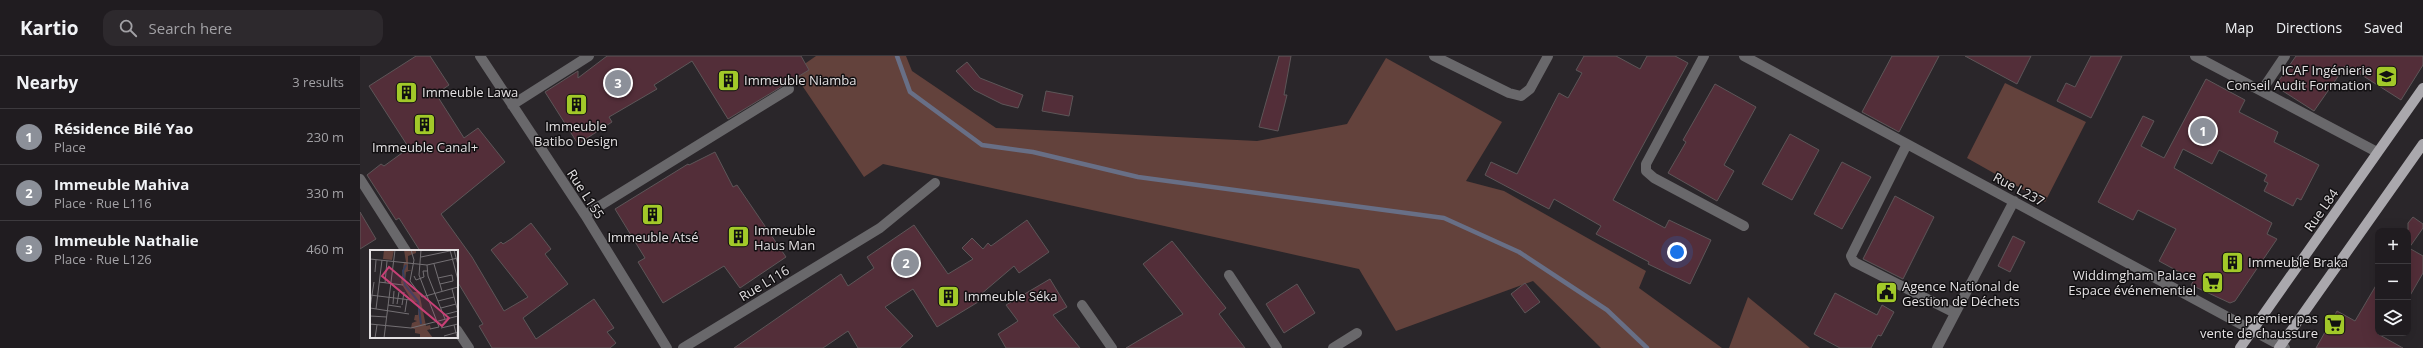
<!DOCTYPE html>
<meta charset="utf-8">
<style>
:root{--surface:#201c20;--page:#2d292d;--text:#f1f3f6;--muted:#a2a1a5;--line:#3d3a3e;--accent:#8c9099}
body{margin:0;font-family:"Open Sans",sans-serif;background:var(--page);color:var(--text)}
.controls{position:absolute;right:12px;bottom:12px;display:grid;overflow:hidden;border-radius:8px;box-shadow:0 4px 16px #0002}
.controls button{width:36px;height:36px;display:grid;place-items:center;padding:0;border:0;border-bottom:1px solid var(--line);background:var(--surface);color:var(--text);font:20px sans-serif}
.you{position:absolute;left:1317px;top:196px;width:14px;height:14px;margin:-10px;border:3px solid #fff;border-radius:50%;background:#1a73e8;box-shadow:0 0 0 6px #1a73e833}
.badge{display:grid;place-items:center;width:26px;height:26px;border-radius:50%;background:var(--accent);color:#fff;font-size:13px;font-weight:700}
.pin{position:absolute;translate:-50% -50%;border:2px solid #fff;box-shadow:0 1px 4px #0006}
.list{margin:0;padding:0;list-style:none}
h2{display:flex;justify-content:space-between;align-items:center;height:52px;margin:0;padding:0 16px;font-size:17px}
h2 small{font-size:13px;font-weight:400;color:var(--muted)}
.list li{display:grid;grid-template-columns:26px 1fr auto;gap:12px;align-items:center;box-sizing:border-box;height:56px;padding:0 16px;border-top:1px solid var(--line)}
.list b{display:block;font-size:15px;white-space:nowrap}
.list p{margin:0;font-size:13px;white-space:nowrap;color:var(--muted)}
.list em{font-size:13px;font-style:normal;color:var(--muted)}
.icon{flex:none;width:22px;height:22px;fill:none;stroke:currentColor;stroke-width:2;stroke-linecap:round;stroke-linejoin:round}
.map{position:relative;flex:none;width:2063px;height:292px;overflow:hidden}
header{display:flex;align-items:center;gap:24px;box-sizing:border-box;height:56px;padding:0 20px;background:var(--surface);border-bottom:1px solid var(--line)}
header strong{font-size:19px}
nav{display:flex;gap:22px;margin-inline-start:auto;font-size:14px}
.search{width:280px;height:36px;background:var(--page);display:flex;align-items:center;gap:10px;box-sizing:border-box;padding:0 14px;border-radius:12px;color:var(--muted);font-size:15px}
main{display:flex}
aside{flex:1;background:var(--surface)}
.map>svg:first-child{display:block}
</style>
<header>
<strong>Kartio</strong>
<div class="search"><svg class="icon" aria-label="search" viewBox="0 0 24 24"><circle cx="10" cy="10" r="6"/><path d="M15 15l6 6"/></svg>Search here</div>
<nav><a>Map</a><a>Directions</a><a>Saved</a></nav>
</header>
<main>
<aside>
<h2>Nearby<small>3 results</small></h2>
<ul class="list">
<li><span class="badge">1</span><div><b>Résidence Bilé Yao</b><p>Place</p></div><em>230 m</em></li>
<li><span class="badge">2</span><div><b>Immeuble Mahiva</b><p>Place · Rue L116</p></div><em>330 m</em></li>
<li><span class="badge">3</span><div><b>Immeuble Nathalie</b><p>Place · Rue L126</p></div><em>460 m</em></li>
</ul>
</aside>
<div class="map">
<svg width="2063" height="292" viewBox="0 0 2063 292">
<rect width="100%" height="100%" fill="#2a262a"/>
<path fill="#63423c" d="M456 0H546L552 15 636 72 897 85 987 68 1026 2 1142 66 1106 125 1144 135 1286 215 1279 232 1362 292H1241L1173 225 1036 275 999 213 523 108 504 121 433 16Z
M1645 27 1726 66 1685 146 1607 102Z
M1388 241 1450 292H1369Z"/>
<g fill="none" stroke-linecap="round" stroke-linejoin="round">
<path stroke="#686f86" stroke-width="4.5" d="M537 0 550 36 622 89 673 96 778 121 1084 162 1159 196 1247 254 1287 292"/>
</g>
<path fill="#532e39" stroke="#5d5658" d="M56 0H70L89 29 76 38 104 82 118 72 145 106 81 158 112 201 144 255 168 241 131 194 141 186 143 188 151 183 171 167 191 193 185 198 208 228 163 262 176 283 234 243 254 272 247 276 256 287 250 292H132L119 270 123 268 97 225V195H60L39 162 36 164 7 119 21 108 24 110 49 92 9 30Z
M247 0H441L449 14 368 63 332 5 294 29 297 33 249 61 252 66 218 88 185 36 218 15V22Z
M919 0H931L924 39H927L918 75 899 71Z
M1224 0H1256L1280 13 1287 0H1315L1328 7 1253 144 1305 172 1309 164 1351 184 1330 228 1288 208 1289 206 1236 178 1241 170 1194 143 1189 153 1125 119 1131 106 1157 118 1199 37 1208 42 1222 17 1216 14Z
M1532 0H1579L1539 76 1502 56Z
M1605 0H1671L1657 28Z
M1731 0H1762L1731 62 1697 45 1706 27 1715 31Z
M1936 0H2063V9L2041 44 1986 9 1954 55 1915 30Z
M607 6 620 22 663 39 658 52 642 48 614 34 596 15Z
M1846 23 1885 44 1879 56 1918 76 1914 86 1959 109 1941 144 1937 142 1933 150 1904 135 1908 127 1904 125 1907 119 1859 94 1852 108 1823 93 1814 112 1912 167 1907 178 1917 183 1875 245 1870 247 1831 229 1834 224 1799 205 1816 173 1778 154 1773 164 1738 146 1783 60 1794 65 1781 90 1804 102Z
M1355 28 1396 51 1364 109 1374 115 1357 145 1308 117 1326 86 1323 84Z
M686 35 713 40 709 60 682 55Z
M1430 78 1459 94 1432 144 1402 128Z
M355 96 373 131 377 129 426 201 380 232 364 210 303 247 278 206 285 202 255 153 328 108 329 109Z
M1482 106 1511 121 1482 173 1454 158Z
M1535 140 1574 161 1543 223 1503 203Z
M0 156 16 183 0 193Z
M2053 161 2063 168V172L2049 192 2063 200V217L2048 243V167Z
M667 164 689 196 659 217 654 210 620 239 623 243 577 271 553 233 525 251 553 280 540 292H498L488 275 463 292H374L481 218 488 230 514 212 507 201 554 169 588 218 613 203 602 192 612 182 623 193 628 187 631 190Z
M1653 180 1665 186 1650 216 1638 210Z
M812 185 866 252 859 258 885 292H766L823 258 783 208Z
M690 223 707 251 693 259 720 292H646L638 278 658 265 646 249Z
M2018 226V278L2043 292H1956L1977 255 1995 265Z
M1165 227 1180 246 1165 257 1151 238Z
M937 228 955 257 924 277 906 248Z
M1475 237 1517 259 1522 249 1534 256 1521 280 1518 279 1511 292H1480L1454 278Z"/>
<g fill="none" stroke-linecap="round" stroke-linejoin="round">
<path stroke="#69686b" stroke-width="10" d="M120 0 225 159 307 292
M1074 0 1149 37 1161 40 1170 33 1188 0
M1344 0 1286 108V115L1294 122 1384 170
M1384 0 1925 292
M1835 0 2017 96
M1902 34 1925 0
M152 49 229 0
M1547 88 1491 200 1494 206 1595 257
M0 123 46 195
M225 159 429 33
M869 219 917 292
M722 249 752 292
M97 274 109 292
M323 292 520 172 575 127
M973 292 997 277
M1577 292 1654 145"/>
<path stroke="#aaa8ad" stroke-width="10" d="M1880 292 2063 32
M1919 292 2063 88"/>
</g>
<defs>
<symbol id="school-square" viewBox="-11 -11 22 22"><rect x="-9" y="-9" width="18" height="18" rx="4" fill="#a2c929" stroke="#121012"/><path d="M0-5L7-2L0 1L-7-2ZM-4 1L0 2.5L4 1V4Q0 6-4 4Z" fill="#111"/></symbol>
<symbol id="building-square" viewBox="-11 -11 22 22"><rect x="-9" y="-9" width="18" height="18" rx="4" fill="#a2c929" stroke="#121012"/><path d="M-4-6H4V6H1V3H-1V6H-4ZM-2.5-4.3h1.7v1.8h-1.7ZM.8-4.3h1.7v1.8H.8ZM-2.5-1h1.7V.8h-1.7ZM.8-1h1.7V.8H.8Z" fill="#111"/></symbol>
<symbol id="supermarket-square" viewBox="-11 -11 22 22"><rect x="-9" y="-9" width="18" height="18" rx="4" fill="#a2c929" stroke="#121012"/><path d="M-6-5.5h2.5l.6 2H6L4.5 2H-2.5L-4.4-4H-6ZM-1.5 3.2a1.3 1.3 0 1 0 .1 0ZM3 3.2a1.3 1.3 0 1 0 .1 0Z" fill="#111"/></symbol>
<symbol id="civic-square" viewBox="-11 -11 22 22"><rect x="-9" y="-9" width="18" height="18" rx="4" fill="#a2c929" stroke="#121012"/><path d="M-.6-6.5H3V-4.5H.6V-3L4-1V1h2V6H-6V1h2V-1L-.6-3ZM-1.2 2.5V6h2.4V2.5Z" fill="#111"/></symbol>
</defs>
<g fill-rule="evenodd">
<use href="#school-square" x="2014" y="8" width="25" height="25"/>
<use href="#building-square" x="356" y="12" width="25" height="25"/>
<use href="#building-square" x="34" y="24" width="25" height="25"/>
<use href="#building-square" x="204" y="36" width="25" height="25"/>
<use href="#building-square" x="52" y="56" width="25" height="25"/>
<use href="#building-square" x="280" y="146" width="25" height="25"/>
<use href="#building-square" x="366" y="168" width="25" height="25"/>
<use href="#building-square" x="1860" y="194" width="25" height="25"/>
<use href="#supermarket-square" x="1840" y="214" width="25" height="25"/>
<use href="#civic-square" x="1514" y="224" width="25" height="25"/>
<use href="#building-square" x="576" y="228" width="25" height="25"/>
<use href="#supermarket-square" x="1962" y="256" width="25" height="25"/>
</g>
<g text-anchor="middle" dominant-baseline="central" stroke-width="3" stroke-linejoin="round" paint-order="stroke">
<g font-size="13" fill="#e3e0e2" stroke="#121012" text-anchor="start">
<text x="2012" y="14" text-anchor="end">ICAF Ingénierie<tspan x="2012" dy="15">Conseil Audit Formation</tspan></text>
<text x="384" y="24">Immeuble Niamba</text>
<text x="62" y="36">Immeuble Lawa</text>
<text x="216" y="70" text-anchor="middle">Immeuble<tspan x="216" dy="15">Batibo Design</tspan></text>
<text x="65" y="91" text-anchor="middle">Immeuble Canal+</text>
<text x="394" y="174">Immeuble<tspan x="394" dy="15">Haus Man</tspan></text>
<text x="293" y="181" text-anchor="middle">Immeuble Atsé</text>
<text x="1888" y="206">Immeuble Braka</text>
<text x="1836" y="219" text-anchor="end">Widdimgham Palace<tspan x="1836" dy="15">Espace événementiel</tspan></text>
<text x="1542" y="230">Agence National de<tspan x="1542" dy="15">Gestion de Déchets</tspan></text>
<text x="604" y="240">Immeuble Séka</text>
<text x="1958" y="262" text-anchor="end">Le premier pas<tspan x="1958" dy="15">vente de chaussure</tspan></text>
</g>
<g font-size="13" fill="#e3e0e2" stroke="#121012">
<text transform="translate(1659 133) rotate(28)">Rue L237</text>
<text transform="translate(226 138) rotate(57)">Rue L155</text>
<text transform="translate(1961 154) rotate(-55)">Rue L84</text>
<text transform="translate(404 227) rotate(-31)">Rue L116</text>
</g>
</g>
<g transform="translate(10 194)">
<rect width="88" height="88" fill="#2a262a"/>
<path d="M14 0H24L22 10 13 9ZM34 0H46V3L38 6V20H42L36 22 35 31 43 42H49L55 71 56 76 60 75 61 79 57 80 63 88H50V84L45 83V79L41 78 42 73 47 71 44 70 45 65H48V53L42 51 31 33 34 12H36Z" fill="#63423c"/>
<path fill="none" stroke="#343f5e" stroke-width="2" d="M36 15 33 21 35 35 48 51 51 74"/>
<path fill="none" stroke="#747074" stroke-width="1" d="M41 0 44 10 40 31 52 47 88 37M51 0 49 25 69 77 60 79M80 0 88 30M84 0 88 15M51 7 80 1M0 9 57 15 88 8M64 14 72 41M57 15 58 26 75 69M5 22 6 10M44 26 46 30 54 27 53 21H57M68 28 82 25 83 31 70 34M9 32 33 35M15 33 17 11M82 39 88 62M0 45 41 50M68 51 84 47M23 54 24 41M27 54 29 42M18 55 31 57M32 55 34 42M0 58 39 64M0 58 4 32M71 58 86 54M6 59 12 10M35 62 37 49M73 65 88 61M0 66 17 67M0 74 41 78 88 66M84 75 87 87M71 78 88 74M74 86 88 82M5 88 7 75M14 88 25 0"/>
<path fill="#c94076" fill-opacity="0.15" stroke="#c94076" stroke-width="2" d="M19 17 79 68 72 76 12 26Z"/>
<rect width="88" height="88" fill="none" stroke="#e3e0e2" stroke-width="2"/>
</g>
</svg>
<div class="controls">
<button>+</button>
<button>−</button>
<button><svg class="icon" aria-label="layers" viewBox="0 0 24 24"><path d="M12 4l9 5-9 5-9-5zM3 14l9 5 9-5"/></svg></button>
</div>
<div class="you"></div>
<div class="pin badge" style="left:1843px;top:75px">1</div>
<div class="pin badge" style="left:546px;top:207px">2</div>
<div class="pin badge" style="left:258px;top:27px">3</div>
</div>
</main>
